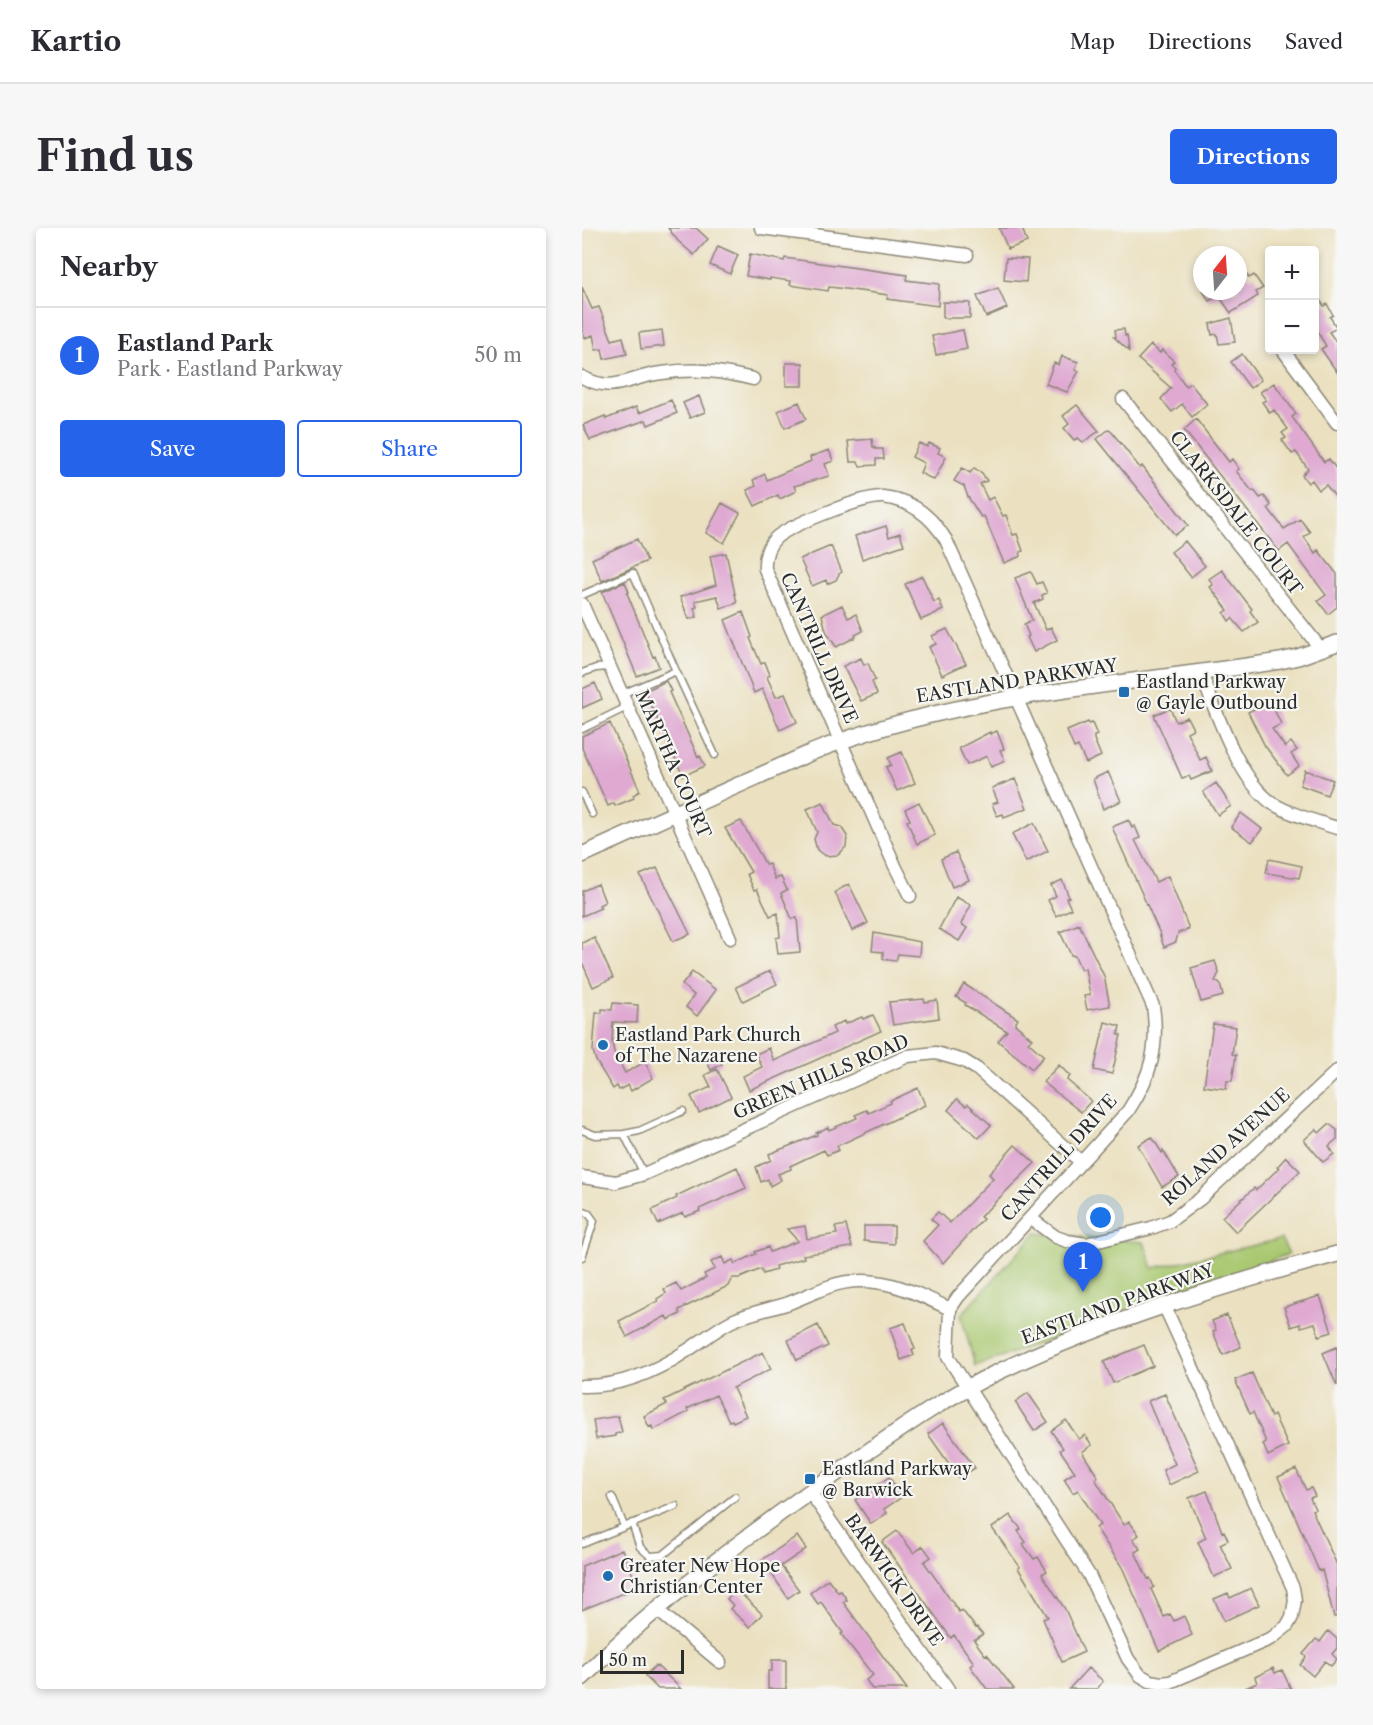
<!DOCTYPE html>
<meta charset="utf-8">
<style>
:root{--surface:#fff;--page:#f7f7f7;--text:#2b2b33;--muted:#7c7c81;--line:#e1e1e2;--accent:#2563eb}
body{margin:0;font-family:"Libre Caslon Text",serif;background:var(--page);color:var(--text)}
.controls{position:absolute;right:18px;top:18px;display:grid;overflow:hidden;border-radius:6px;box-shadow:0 3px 9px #0003}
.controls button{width:54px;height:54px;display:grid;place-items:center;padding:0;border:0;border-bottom:2px solid var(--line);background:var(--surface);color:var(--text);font:30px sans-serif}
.compass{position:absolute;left:611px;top:18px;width:54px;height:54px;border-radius:50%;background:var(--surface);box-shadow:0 3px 9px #0003;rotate:17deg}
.scale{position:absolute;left:18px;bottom:15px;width:84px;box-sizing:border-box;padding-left:6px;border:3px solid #2b2b2b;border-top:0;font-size:16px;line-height:21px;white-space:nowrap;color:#2b2b2b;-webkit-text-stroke:4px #f6f6f2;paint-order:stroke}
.you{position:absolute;left:519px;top:990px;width:21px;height:21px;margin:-15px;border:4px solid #fff;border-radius:50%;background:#1a73e8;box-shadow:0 0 0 9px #1a73e833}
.badge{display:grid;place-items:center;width:39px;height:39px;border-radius:50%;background:var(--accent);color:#fff;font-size:20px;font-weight:700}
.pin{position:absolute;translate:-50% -50px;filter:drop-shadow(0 2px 3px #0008)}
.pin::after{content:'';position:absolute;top:32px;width:21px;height:18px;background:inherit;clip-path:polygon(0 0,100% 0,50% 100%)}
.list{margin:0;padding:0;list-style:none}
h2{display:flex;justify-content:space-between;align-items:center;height:78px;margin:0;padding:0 24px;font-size:26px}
h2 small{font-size:20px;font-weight:400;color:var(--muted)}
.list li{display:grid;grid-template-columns:39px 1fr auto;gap:18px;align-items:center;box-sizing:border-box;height:96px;padding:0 24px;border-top:2px solid var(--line)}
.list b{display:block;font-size:22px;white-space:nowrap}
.list p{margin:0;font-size:20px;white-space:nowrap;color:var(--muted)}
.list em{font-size:20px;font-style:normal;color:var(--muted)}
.actions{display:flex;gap:12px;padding:18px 24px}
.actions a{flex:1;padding:14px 0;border:2px solid var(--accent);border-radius:6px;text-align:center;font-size:21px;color:var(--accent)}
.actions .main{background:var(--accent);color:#fff}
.map{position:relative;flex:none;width:755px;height:1461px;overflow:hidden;border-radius:6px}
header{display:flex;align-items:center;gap:36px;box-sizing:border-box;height:84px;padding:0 30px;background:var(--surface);border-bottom:2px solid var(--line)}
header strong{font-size:28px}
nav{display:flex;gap:33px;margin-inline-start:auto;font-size:21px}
.intro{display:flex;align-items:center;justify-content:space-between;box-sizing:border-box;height:144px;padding:0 36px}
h1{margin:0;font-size:42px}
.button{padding:15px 27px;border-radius:6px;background:var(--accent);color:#fff;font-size:21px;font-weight:700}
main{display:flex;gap:36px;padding:0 36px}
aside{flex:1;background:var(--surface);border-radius:6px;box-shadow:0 3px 9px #0003}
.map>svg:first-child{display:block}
</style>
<header>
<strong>Kartio</strong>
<nav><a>Map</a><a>Directions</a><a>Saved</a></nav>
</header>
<div class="intro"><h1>Find us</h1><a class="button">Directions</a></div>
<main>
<aside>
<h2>Nearby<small></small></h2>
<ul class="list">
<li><span class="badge">1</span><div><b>Eastland Park</b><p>Park · Eastland Parkway</p></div><em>50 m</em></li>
</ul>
<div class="actions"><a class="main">Save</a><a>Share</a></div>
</aside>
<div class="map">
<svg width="755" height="1461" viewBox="0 0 755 1461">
<rect width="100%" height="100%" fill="#f6f6f2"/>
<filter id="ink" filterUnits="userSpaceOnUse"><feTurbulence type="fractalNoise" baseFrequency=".0167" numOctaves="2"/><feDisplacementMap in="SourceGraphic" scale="12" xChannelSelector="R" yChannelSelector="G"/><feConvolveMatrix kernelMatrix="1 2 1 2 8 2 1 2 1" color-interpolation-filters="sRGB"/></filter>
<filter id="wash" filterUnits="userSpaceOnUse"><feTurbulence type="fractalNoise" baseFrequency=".008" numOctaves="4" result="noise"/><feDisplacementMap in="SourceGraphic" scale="24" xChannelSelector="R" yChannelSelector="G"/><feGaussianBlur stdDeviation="1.35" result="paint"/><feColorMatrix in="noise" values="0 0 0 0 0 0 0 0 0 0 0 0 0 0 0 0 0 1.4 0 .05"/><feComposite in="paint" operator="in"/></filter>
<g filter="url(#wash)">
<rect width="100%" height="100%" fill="#ebe1c1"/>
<path fill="#a9c86f" stroke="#6a7a4d" stroke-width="1.5" d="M454 1005 562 1014 571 1040 699 1011 707 1026 393 1138 379 1087Z"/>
<g id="blocks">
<path fill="#dfa9d2" d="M86 0H114L126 11 112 27 96 13Z
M417 0H440L445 14 426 21Z
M136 18 156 27 148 46 128 37Z
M168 26 202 33 203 30 325 47 324 52 357 56 356 78 305 71 306 67 256 60 247 59 246 63 208 57 209 53 188 50V52L164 48Z
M424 30 446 31 444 54 422 52Z
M663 44 667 50 672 47 681 60 674 64 676 68 649 85 637 68 627 73 621 63H656V48Z
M0 59 10 81 17 79 30 112 41 109 45 126 22 131 20 121 14 122 11 107 3 110 0 101Z
M416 60 425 80 404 89 395 68Z
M732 63 742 78 745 76 751 87 748 89 755 100 747 104 755 115V144L739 121 744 118 732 98Z
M361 74 388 75V90H361Z
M649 90 653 114 637 116 635 106 630 107 628 96Z
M542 101 543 108 545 107 547 123 532 109H534L533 102Z
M80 102 82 118 59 121 57 105Z
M381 102 385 121 354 127 350 108Z
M569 117 578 125 580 122 592 133 589 136 593 139 592 142 604 158 608 155 625 176 610 189 600 176 590 184 579 171 589 160 556 131Z
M660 126 679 152 668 160 649 134Z
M480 128 496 134 493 142 497 143 485 164 464 156 472 135 477 137Z
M204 135H221V158H204Z
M692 155 714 186 710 189 742 234 747 231 755 242V271L744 257 737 262 730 252 726 255 720 247 726 241 714 224 710 226 700 212 704 210 700 205 706 201 692 182 688 185 680 174 684 172 678 164Z
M117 168 123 184 108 190 101 175Z
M89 172 95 185 66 197 64 192 8 212 1 197 23 188 24 191 54 179 57 185Z
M217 174 224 191 203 200 196 183Z
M495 177 517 203 501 214 496 210 492 212 482 200 487 196 481 188Z
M614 191 647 234 650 231 657 241 654 243 670 263 672 262 678 270 682 268 689 277 686 280 702 301 718 291 728 304 722 309 733 325 736 322 755 346V379L746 386 736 373 744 367 706 316 697 323 602 202Z
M526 202 529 203 558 240 560 238 606 297 593 307 515 211Z
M290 211 291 219H293V221H301L302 231H294V237L278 238 276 234H268L266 213Z
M337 215 345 219 347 215 358 220 356 225 364 229 352 252 338 245 342 235 330 229Z
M247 222 251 233 243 236 247 248 212 258 214 263 198 271 196 267 173 278 165 262 174 258 171 252 183 246 185 252 229 233 228 229Z
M380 240 388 245 392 240 400 245 405 253 398 256 406 272 411 269 421 288 424 287 431 307 435 306 441 323 438 324 439 328 422 335 402 288 399 289 386 269 382 258 372 253Z
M140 275 158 285 142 315 124 305Z
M304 298 307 309 318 305 322 317 280 331 273 308Z
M55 311 65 333 20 353 10 331Z
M603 313 623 338 609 349 589 324Z
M249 318 260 344 257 346 254 352 245 356 244 352 230 358 218 331Z
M144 325 155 375 139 380 135 368 113 373 115 379 112 380 115 389 107 391 98 369 134 357 128 328Z
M640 342 670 381 668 383 676 394 662 404 650 390 647 393 642 385 646 382 628 359 631 357 627 351Z
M449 344 455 356 460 354 465 365 460 367 461 371 452 375 464 402 469 399 475 412 452 424 445 409 447 408 442 396 450 392 433 350Z
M340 348 352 374 357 372 361 382 339 392 323 356Z
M43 354 47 364 45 365 71 429 73 428 77 439 55 448 20 364Z
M260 377 266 390 274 386 281 403 273 407 274 409 254 419 244 403 240 387Z
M161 384 170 409 168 410 179 436 183 434 188 447 185 449 194 469 203 466 215 494 198 502 180 461 172 465 143 392Z
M365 401 384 436 360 447 347 419 354 416 350 408Z
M279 430 282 437 286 435 293 452 290 454 295 466 279 473 261 438Z
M84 453 89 463 87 464 116 529 118 528 123 538 101 548 63 463Z
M13 455 20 471 0 480V461Z
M688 473 699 496 690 501 703 519 709 514 715 522 709 526 717 538 705 547 683 518 666 484Z
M588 480 594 494 605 489 611 501 605 504 618 532 624 529 630 543 609 552 607 548 600 550 572 487Z
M506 494 507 496 510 495 515 507 512 508V511L519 528 504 535 496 518 492 520 485 503Z
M28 495 58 563 51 567 52 570 33 578 32 575 26 578 0 520V508Z
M415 503 422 521 418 522 423 533 409 539 405 528 385 537 377 520 408 504V506Z
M320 524 333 555 315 563 304 539 309 537 306 530Z
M723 542 751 552 745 567 718 557Z
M526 544 539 573 521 581 511 551Z
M433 551 445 580 422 589 421 586 415 588 410 576 416 574 410 560Z
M634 555 649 578 636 587 621 564Z
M241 574 252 597 259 599 265 608 264 619 256 627 244 628 235 622 232 611 235 604 225 581Z
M337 574 353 607 335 616 325 593 328 592 323 581Z
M659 585 680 601 670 614 649 599Z
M547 592 550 600 553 598 558 610 553 612 574 654 586 648 607 701 596 705 594 714 582 719 578 708H579L530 599Z
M159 593 184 637 187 636 193 651 199 649 205 662 199 665 210 691 215 690 218 724 196 726 194 710 198 709 196 685 188 688 175 661 172 662 165 646 169 644 143 600Z
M452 595 466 623 444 634 430 606Z
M374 624 387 652 370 659 359 631Z
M687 631 720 638 717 650 684 645Z
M75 640 108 706 91 713 58 647Z
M480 652 487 669 484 670 489 681 474 688 466 672 474 668 469 657Z
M16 656 23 674 17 677 19 680 0 688V663Z
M267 656 286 695 270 703 253 664Z
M374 669 389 677 379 696 385 700 377 713 357 701Z
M497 696 522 748 528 778 505 782 502 768 508 767 503 740 499 742 493 728 489 727 478 704Z
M292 705 338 714 337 728 316 726 314 733 301 731V724L290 723Z
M12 709 31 750 11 759 0 734V715Z
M633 733 637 745 633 753 638 756 641 768 619 774 609 740Z
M188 743 195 756 161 773 154 759Z
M110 744 134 762 115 788 104 779 112 767 100 757Z
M382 756 436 791 433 796 450 811 446 814 462 828 450 841 416 813 425 803 383 777 384 775 374 769Z
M342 771 343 774 355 772 357 790 311 797 307 774Z
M31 775 56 777 55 795 31 794 30 814 32 824 43 845 63 834 71 850 49 863 46 857 37 862 35 858 31 861 14 833 11 823 14 785H20V781L30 782Z
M291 787 299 803 167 862 161 848 180 839 174 826 187 820 192 833 253 805 250 799 262 793 263 796 280 789 281 791Z
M523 794 538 798 536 807H539L530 846 512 842Z
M631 796 654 799 650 826 654 827 650 853H645L644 861 622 858Z
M134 825 140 836 129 842 123 830Z
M477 837 488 848 485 852 509 873 499 884 461 854Z
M135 841 149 869 117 885 109 868 129 859 123 847Z
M336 860 343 877 255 918 257 922 245 927 242 922 208 938 209 941 196 946 199 952 188 958 186 951 179 954 174 939 189 932 187 926 235 907 234 905 246 899 247 902 275 890 273 887 285 882 287 885 309 875 308 873Z
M375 871 384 878 386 876 409 897 397 910 366 882Z
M747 896 755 902V911L747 918 752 926 741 934 722 912 734 901 737 905Z
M570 909 580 925 581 922 597 949 580 959 556 917Z
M433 917 453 935 398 989 401 991 361 1035 341 1013 356 997 349 991 356 984 368 995 411 950 407 946Z
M704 929 718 943 654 1004 640 989 672 960 674 962 697 940 695 939Z
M155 939 164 960 117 981 118 983 103 989 101 985 76 996 70 982 95 970 94 968Z
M264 997 270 1019 221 1027 222 1030 193 1038 194 1042 181 1046 179 1041 158 1050H150L146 1058 97 1082 98 1086 86 1092 84 1088 45 1109 37 1093 76 1073 75 1071 84 1065 82 1061 94 1055 99 1063 124 1050 122 1046 133 1041 129 1034 140 1029 143 1036 151 1032 153 1036 174 1026 173 1024 186 1019 188 1024 216 1013 205 1001 223 998 225 1011 255 1006 253 999Z
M282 998H312V1016L282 1013Z
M738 1068 750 1104 737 1108 733 1095 719 1099 718 1096 709 1099 702 1079Z
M645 1087 659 1119 641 1127 631 1104 634 1102 630 1093Z
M323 1095 333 1121 330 1122 332 1127 319 1132 308 1100Z
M236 1097 246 1118 215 1132 206 1112Z
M562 1117 571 1138 531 1155 522 1134Z
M755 1119V1158L741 1125Z
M181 1124 189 1141 151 1160 164 1188 151 1194 150 1192 147 1193 134 1167 105 1181 106 1184 71 1202 70 1198 67 1199 62 1188 85 1176 82 1172Z
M670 1145 689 1189 692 1187 706 1218 686 1228 681 1216 684 1214 671 1184 668 1186 653 1152Z
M446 1165 466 1194 452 1203 433 1174Z
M583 1166 617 1243 587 1257 581 1242 593 1236 566 1173Z
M36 1188 40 1204 33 1206V1208L14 1211 11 1192Z
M484 1192 497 1211 503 1207 510 1217 500 1224 516 1249 513 1251 542 1297 547 1293 557 1307 551 1311 558 1321 553 1324 566 1351 568 1350 572 1359 569 1361 582 1389 588 1386 592 1393 602 1388 610 1407 577 1423 540 1339 514 1300 518 1297 496 1262 491 1265 482 1251 493 1244 478 1222 481 1220 469 1203Z
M361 1195 393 1240 377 1250 346 1206Z
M714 1241 724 1262 729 1260 733 1268 728 1270 733 1281 730 1282 755 1337V1389H752L740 1342 737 1343 696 1249Z
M307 1249 320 1269 302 1281 305 1285 289 1296 273 1272Z
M625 1263 640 1304 642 1303 646 1312 638 1316 650 1341 632 1349 616 1314 624 1310 607 1270Z
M428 1287 439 1301 436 1303 444 1314 441 1316 452 1331 456 1329 465 1343 460 1346 483 1381 502 1424 480 1434 461 1391 466 1389 436 1340 438 1339 410 1300Z
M315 1303 332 1325 341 1318 349 1329 342 1334 377 1384 380 1382 394 1400 395 1399 401 1406 392 1412 403 1427 405 1426 432 1461H405L388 1438 392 1435 372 1407 369 1410 300 1314Z
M215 1308 224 1321 199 1338 217 1362 206 1370 180 1332Z
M40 1321 56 1359 0 1382V1338Z
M246 1351 256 1364 259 1363 265 1372 261 1374 325 1461H290L284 1452 291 1447 259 1406 261 1405 239 1374 236 1376 228 1365Z
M669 1360 677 1377 642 1393 632 1371 646 1365 648 1370Z
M154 1361 180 1386 168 1399 148 1381 151 1377 145 1371Z
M746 1403 755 1411V1420L750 1426 755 1431 749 1438 743 1433 731 1448 718 1437 724 1429 721 1426 734 1411 738 1414Z
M190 1432H204V1461H186V1443H190Z
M74 1437 99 1461H76L63 1448Z
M506 1440 521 1453 515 1461H487Z
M691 1440 693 1445 700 1442 709 1461H661L675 1455 673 1449Z"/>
</g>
</g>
<g filter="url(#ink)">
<use href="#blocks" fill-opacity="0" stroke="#8b8676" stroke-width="1.5"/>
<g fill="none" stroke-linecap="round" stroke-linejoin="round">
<defs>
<path id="service" d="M0 367 51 345 94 443 40 466
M94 443 133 527
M0 445 14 440 28 439
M0 501 45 479
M0 564 10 586
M0 902 13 907 42 906 62 946
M42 906 57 903 101 883
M0 983 7 986 12 993 0 1029
M30 1269 42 1298
M50 1295 58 1319 68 1328 81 1327 153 1269
M0 1316 94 1278"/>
<path id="minor" d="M179 0 385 27
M701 122 755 195
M0 149C33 167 48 148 80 145 113 140 139 143 171 151
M541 171 739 421
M0 376 148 710
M619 445C634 483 656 551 690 575 709 587 734 593 755 600
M328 668 313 638 183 341C182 329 186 316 196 308 212 296 281 268 301 269 329 272 350 289 364 312L571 778C577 820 569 848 546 883L376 1069 368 1081 366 1129 507 1347 546 1431 558 1447 568 1453 579 1455 588 1454 690 1410 705 1398 710 1389 713 1372 711 1360 582 1077
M0 949 34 954 62 946 326 828 354 825 382 833 395 841 499 934
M448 990 474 1009 485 1013 504 1016 569 1000 588 993 618 971 755 843
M0 1158C38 1159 75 1143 106 1122 120 1113 133 1102 148 1094 165 1085 185 1082 204 1076 218 1071 232 1064 246 1059 290 1043 329 1062 368 1081
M228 1264 366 1461
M74 1381 138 1434"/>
<path id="tertiary" d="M0 627 228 525C377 464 541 458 698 433L716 429 755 415
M0 1450C80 1371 169 1304 262 1240 312 1206 361 1170 416 1144 525 1092 639 1058 755 1026"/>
</defs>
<use href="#service" stroke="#8b8676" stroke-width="9"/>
<use href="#minor" stroke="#8b8676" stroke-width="15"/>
<use href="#tertiary" stroke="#8b8676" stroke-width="18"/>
<use href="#service" stroke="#fff" stroke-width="6"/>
<use href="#minor" stroke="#fff" stroke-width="12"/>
<use href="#tertiary" stroke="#fff" stroke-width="15"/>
</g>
</g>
<g fill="#1f6fb2" stroke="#f6f6f2" stroke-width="2">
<rect x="536" y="458" width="12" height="12" rx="3"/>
<circle cx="21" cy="817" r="6"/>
<rect x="222" y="1245" width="12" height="12" rx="3"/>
<circle cx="26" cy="1348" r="6"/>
</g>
<g text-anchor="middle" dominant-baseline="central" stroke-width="4.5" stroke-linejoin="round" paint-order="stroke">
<g font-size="18" fill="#2b2b2b" stroke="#f6f6f2">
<text transform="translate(654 285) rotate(52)">CLARKSDALE COURT</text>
<text transform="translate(237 420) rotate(66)">CANTRILL DRIVE</text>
<text transform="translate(435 453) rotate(-9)">EASTLAND PARKWAY</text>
<text transform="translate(91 536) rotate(66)">MARTHA COURT</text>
<text transform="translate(239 849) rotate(-23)">GREEN HILLS ROAD</text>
<text transform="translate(644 919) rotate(-42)">ROLAND AVENUE</text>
<text transform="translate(477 930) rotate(-48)">CANTRILL DRIVE</text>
<text transform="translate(536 1076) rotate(-20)">EASTLAND PARKWAY</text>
<text transform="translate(312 1352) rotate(55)">BARWICK DRIVE</text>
</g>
<g font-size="18" fill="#2b2b2b" stroke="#f6f6f2" text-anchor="start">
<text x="554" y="454">Eastland Parkway<tspan x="554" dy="21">@ Gayle Outbound</tspan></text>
<text x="33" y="807">Eastland Park Church<tspan x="33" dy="21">of The Nazarene</tspan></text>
<text x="240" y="1241">Eastland Parkway<tspan x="240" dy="21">@ Barwick</tspan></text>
<text x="38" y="1338">Greater New Hope<tspan x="38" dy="21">Christian Center</tspan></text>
</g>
</g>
</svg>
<div class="controls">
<button>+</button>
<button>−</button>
</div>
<svg class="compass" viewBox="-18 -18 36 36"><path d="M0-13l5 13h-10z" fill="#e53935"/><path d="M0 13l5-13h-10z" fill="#7c7c81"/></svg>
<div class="scale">50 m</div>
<div class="you"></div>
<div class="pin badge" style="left:501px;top:1064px">1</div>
</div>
</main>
